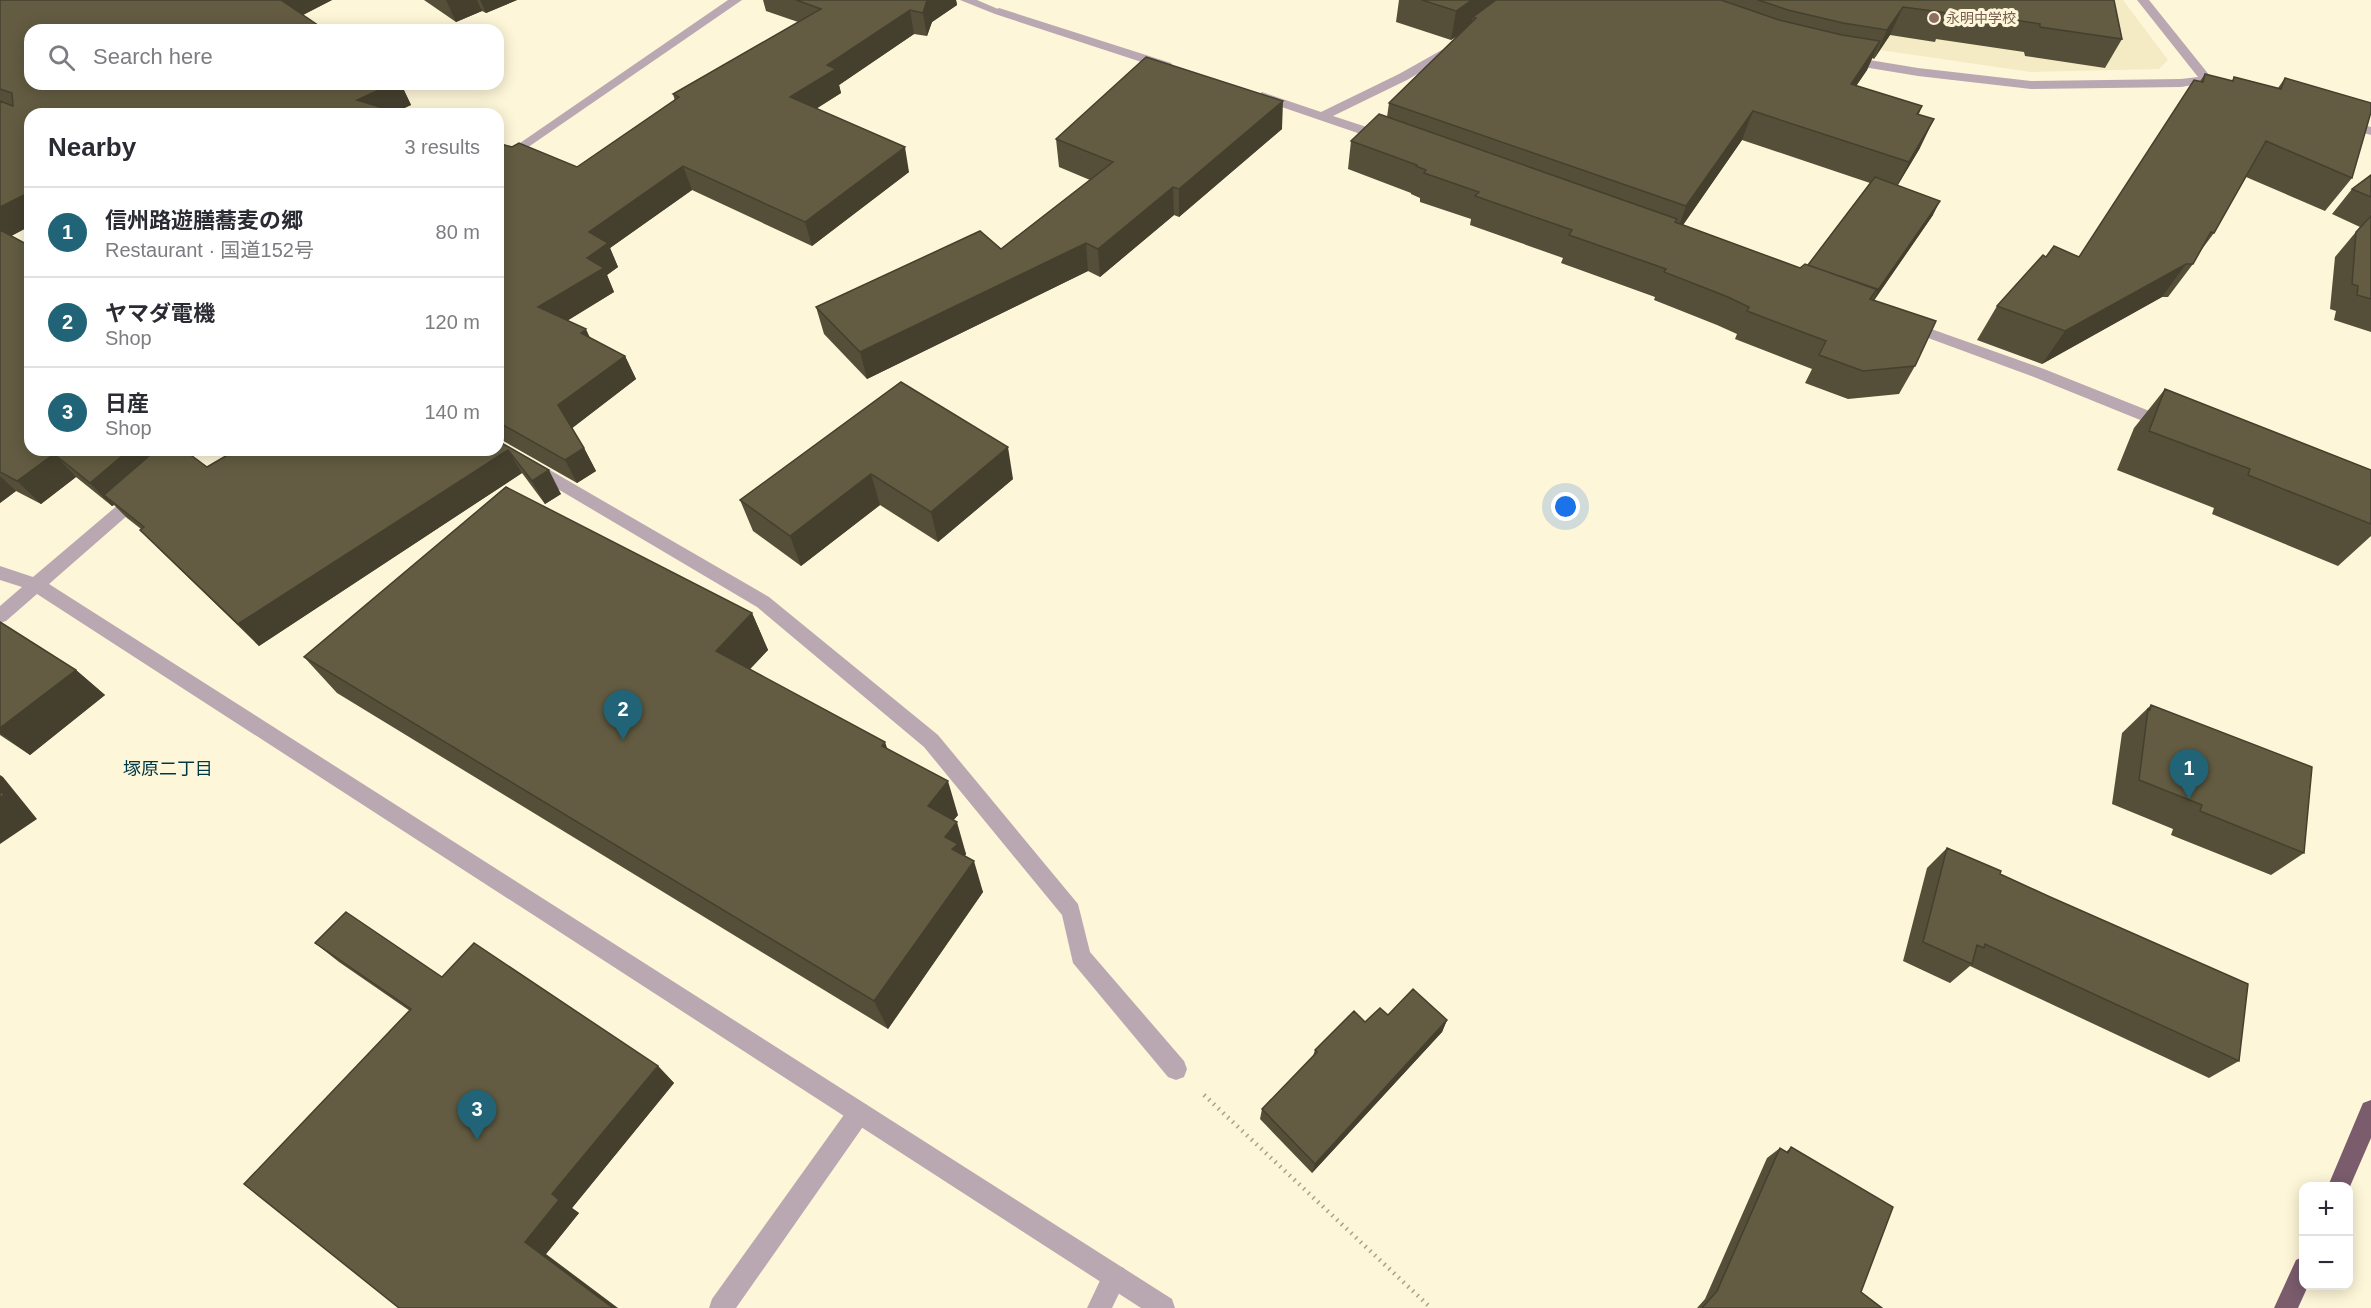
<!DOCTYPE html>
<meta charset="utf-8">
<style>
:root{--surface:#fff;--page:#f7f7f7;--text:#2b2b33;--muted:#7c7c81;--line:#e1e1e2;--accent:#226477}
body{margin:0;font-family:Helvetica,"Noto Sans JP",sans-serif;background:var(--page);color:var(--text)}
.controls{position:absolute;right:18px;bottom:18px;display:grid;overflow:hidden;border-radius:12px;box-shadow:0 3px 15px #0003}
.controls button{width:54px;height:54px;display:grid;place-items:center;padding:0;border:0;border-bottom:2px solid var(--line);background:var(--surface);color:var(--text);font:30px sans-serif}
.you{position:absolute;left:1566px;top:507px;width:21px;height:21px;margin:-15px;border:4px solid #fff;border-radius:50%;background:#1a73e8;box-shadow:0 0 0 9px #1a73e833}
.badge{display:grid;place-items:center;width:39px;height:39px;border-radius:50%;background:var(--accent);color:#fff;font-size:20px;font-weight:700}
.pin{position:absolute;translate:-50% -50px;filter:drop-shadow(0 2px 3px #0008)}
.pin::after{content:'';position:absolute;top:32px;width:21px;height:18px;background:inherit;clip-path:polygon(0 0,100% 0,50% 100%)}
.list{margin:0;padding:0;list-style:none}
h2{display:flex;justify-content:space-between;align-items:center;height:78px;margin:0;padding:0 24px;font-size:26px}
h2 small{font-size:20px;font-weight:400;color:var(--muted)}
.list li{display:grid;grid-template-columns:39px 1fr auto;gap:18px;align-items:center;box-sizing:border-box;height:90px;padding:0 24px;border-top:2px solid var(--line)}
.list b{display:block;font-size:22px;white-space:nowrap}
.list p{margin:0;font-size:20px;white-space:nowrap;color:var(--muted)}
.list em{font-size:20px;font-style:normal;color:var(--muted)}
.icon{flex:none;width:33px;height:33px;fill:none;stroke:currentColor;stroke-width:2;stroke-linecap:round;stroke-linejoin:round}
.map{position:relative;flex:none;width:2371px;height:1308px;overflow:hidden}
.search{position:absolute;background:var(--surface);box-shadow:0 3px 15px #0003;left:24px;top:24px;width:480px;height:66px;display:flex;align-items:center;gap:15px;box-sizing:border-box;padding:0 21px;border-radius:18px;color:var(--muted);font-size:22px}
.panel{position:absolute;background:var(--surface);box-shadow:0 3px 15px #0003;left:24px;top:108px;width:480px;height:348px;border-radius:18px}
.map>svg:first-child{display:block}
</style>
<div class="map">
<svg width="2371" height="1308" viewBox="0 0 2371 1308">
<rect width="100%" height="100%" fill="#fef6d8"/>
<path fill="#f4eac4" d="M1678 0H2123L2168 60 2159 69 2031 72 1784 36Z"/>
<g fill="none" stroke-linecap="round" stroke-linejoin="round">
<path stroke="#a8a28b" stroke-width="4.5" stroke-dasharray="1.5 5" stroke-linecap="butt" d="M1204 1095 1431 1308"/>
<path fill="#b9a8b1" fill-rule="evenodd" d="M960 0H977L1005 12 1003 14H995Z
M498 440 769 597 938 735 1078 904 1090 952 1184 1061 1187 1069 1184 1077 1176 1080 1168 1077 1073 963 1062 915 924 747 757 607 492 450H498Z
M859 1102 867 1105 870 1113 867 1121 736 1308H709L712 1299 851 1105Z
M1115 1265 1124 1268 1127 1277 1112 1308H1087L1106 1268Z"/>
<path fill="#b9a8b1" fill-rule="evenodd" d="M2137 0H2149L2210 76 2219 82 2217 85 2205 83 2181 87 2031 89 1918 76 1845 64 1839 60 1845 56 1918 68 2031 81 2181 79 2198 77Z
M999 8 1171 63 1173 66 1167 70 1163 69 995 14V10Z
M1456 42 1462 46 1460 49 1407 80 1333 116 1388 134 1389 137 1388 140H1378L1258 99 1256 96 1262 92 1321 112 1399 74Z
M2342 119 2371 127V135L2337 126 2336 123 2337 120Z
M1906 320 2044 369 2172 420 2174 424 2172 428H2160L2034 377 1901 328 1899 325 1901 322Z"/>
<path fill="#b9a8b1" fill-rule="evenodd" d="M728 0H742L498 168V158Z
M138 491 144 493 146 497 144 501 49 584 1172 1299 1175 1308H1141L37 594 6 621 0 623V606L22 587 0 580V566L33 577 132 493Z"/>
<path fill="#7a5c6d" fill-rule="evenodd" d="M2371 1100V1138L2348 1191V1186H2328L2363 1103Z
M2304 1256V1286H2308L2298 1308H2274L2296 1260Z"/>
</g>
<path fill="#554f39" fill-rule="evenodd" d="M0 0H332L303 15 30 84H401L411 105 396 112 30 114V226L11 236 30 450 207 467 498 441 561 494 545 504 522 473 259 646 162 552 141 529 127 518 114 505 112 506 76 477 41 504 16 491 0 503Z
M424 0H517L486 13 482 11 456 22Z
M763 0H956L957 5 932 22 927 36 914 34 839 85 841 93 816 109 909 172 812 246 692 190 610 248 618 267 607 275 614 292 567 321 590 338 625 356 636 379 572 428 584 448 596 471 577 483 498 438V143L577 167 675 101 673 94 798 22 766 11Z
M1399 0H2114L2122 39 2105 68 2025 56 2024 52 1936 39 1935 42 1890 35 1874 59 1872 58 1867 70 1856 86 1922 106 1919 114 1920 148 1898 185 1933 215 1874 300 1915 366 1899 394 1848 399 1805 383 1812 369 1735 339 1737 334 1717 325 1654 300 1655 297 1561 263 1563 258 1470 225 1471 219 1420 202V198L1411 194V193L1348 169 1351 141 1387 117 1389 103 1459 35 1451 40 1396 22ZM1742 140 1870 183 1808 265 1800 268 1683 225Z
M2205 74 2232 81 2234 77 2278 88 2285 78 2352 178 2325 211 2246 177 2214 233 2199 253 2193 264 2168 297H2162L2042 364 1977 340 1997 306 2046 257H2079Z
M1282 129 1179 217 1174 215 1100 277 1088 271 867 379 824 334 816 307 1001 249 1090 180 1059 167 1056 139Z
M2371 175V332L2334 320 2336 311 2330 309 2335 257 2360 227 2332 214 2352 189Z
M901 382 1013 479 938 542 880 505 801 566 753 531 740 500Z
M2165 389 2371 470V536L2338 566 2212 514 2214 508 2117 470 2134 428Z
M752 613 768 650 750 669 888 749 958 815 953 820 966 854 965 856 983 892 888 1029 337 693 304 657Z
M0 622 76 670 105 695 30 755 0 735Z
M2151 705 2304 853 2271 875 2171 835 2173 829 2112 804 2122 733Z
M1947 848 2000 874 2239 1061 2209 1078 1970 966 1950 983 1903 961 1927 868Z
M315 943 442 977 658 1066 674 1083 572 1208 579 1213 546 1254 410 1011 339 962Z
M1447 1020 1442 1032 1312 1173 1260 1119 1262 1109 1313 1056 1315 1050 1365 1022Z
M1791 1147 1861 1292 1882 1308H1697L1705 1299 1767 1158 1780 1148 1786 1152Z"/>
<path fill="#45402e" d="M279 0H332L291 21Z
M446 0H477L482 11 456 22Z
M480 0H517L486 13Z
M927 0H956L957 5 932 22 927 36 923 13Z
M1472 0H1508L1473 17 1471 26 1451 40 1456 11Z
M1903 7 1890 35 1874 59 1887 30Z
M910 10 914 34 839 85 841 93 796 121 790 97 827 65Z
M1880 41 1867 70 1838 113 1851 84Z
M392 84H401L411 105 391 114 357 100Z
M1283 101 1282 129 1179 217V189Z
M1753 111 1742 140 1676 235 1686 206Z
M1934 119 1920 148 1894 191 1909 162Z
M905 147 909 172 812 246 805 222Z
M683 166 692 190 610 248 618 267 607 275 614 292 550 331 538 307 587 258 589 232Z
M1173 187 1174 215 1100 277 1098 249Z
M30 192V226L0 242V207Z
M1940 201 1933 215 1871 305 1878 290Z
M1086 243 1088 271 867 379 860 352Z
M2186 264 2162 297 2042 364 2065 331Z
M586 329 597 353 581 333Z
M625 356 636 379 571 429 558 405Z
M1008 447 1013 479 938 542 931 512Z
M584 448 596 471 577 483 565 460Z
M129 450H174L104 495 114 505 112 506 90 483Z
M508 450 522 473 259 646 238 624Z
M54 454 76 477 41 504 17 481Z
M549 470 561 494 545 504 532 481Z
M871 474 880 505 801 566 790 536Z
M0 476 16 491 0 503Z
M752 613 768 650 733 687 716 651Z
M76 670 105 695 30 755 0 733V728Z
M885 742 897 776 882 746Z
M0 775 3 777 37 819 0 844Z
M948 781 958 815 938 839 928 806Z
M957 822 966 854 962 860 974 861 983 892 888 1029 874 1001 945 837Z
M1447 1020 1442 1032 1312 1173 1315 1164Z
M658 1066 674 1083 572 1208 579 1213 546 1254 618 1308H613L525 1242 552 1194Z"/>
<path fill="#635c42" stroke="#45402e" stroke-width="1.5" d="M0 0H281L325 30H30V84H392L357 100 403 114H30V192L0 207V101L13 106 12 93 0 89Z
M796 0H927L923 13 910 10 827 65 836 69 790 97 905 147 805 222 683 166 589 232 608 243 587 258 604 268 538 307 586 329 581 333 625 356 558 405 584 448 565 460 498 422V143L512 147 519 143 577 167 679 97 673 94 821 9Z
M1422 0H1472L1456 11Z
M1496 0H1721L1779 20 1842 35 1880 41 1851 84 1922 106 1917 114 1934 119 1909 162 1753 111 1686 206 1389 103 1476 18 1473 17Z
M1758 0H2114L2122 39 2040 27V24L1948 10V13L1903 7 1887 30 1843 23 1788 10Z
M1146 57 1283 101 1179 189 1173 187 1098 249 1086 243 860 352 816 307 980 231 1001 249 1113 162 1056 139Z
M2205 74 2233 81 2234 77 2281 89 2285 78 2371 103V112L2352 178 2266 141 2214 233 2211 232 2193 264H2186L2065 331 1997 306 2043 255 2046 257 2054 246 2079 257 2194 80 2203 82Z
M1379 114 1677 219 1675 222 1800 268 1805 264 1877 289 1870 299 1936 321 1915 366 1863 371 1819 355 1826 341 1747 311 1749 307 1728 297 1664 272 1666 269 1569 235 1572 230 1475 196 1479 192 1424 173 1426 170 1416 166 1417 165 1351 141Z
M2371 175V197L2352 189Z
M1875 177 1940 201 1878 290 1808 265Z
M2371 216V299L2357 295 2358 286 2352 284 2356 232Z
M0 230 30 246V450H129L90 483 54 454 17 481 0 472Z
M901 382 1008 447 931 512 871 474 790 536 740 500Z
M2165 389 2371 470V524L2248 475 2250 469 2149 431Z
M498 441 549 470 532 481 508 450 238 624 140 530 144 527 104 495 156 450H184L207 467 236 450H498Z
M506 487 752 613 716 651 885 742 882 746 948 781 928 806 957 822 945 837 958 844 952 849 974 861 874 1001 304 657Z
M0 622 76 670 0 728Z
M2151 705 2312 767 2304 853 2200 811 2202 805 2139 780 2148 709 2150 710Z
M0 791 4 795 0 798Z
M1947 848 2001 871 2000 874 2048 896 2248 984 2239 1061 1985 944 1984 948 1977 945 1972 964 1923 942Z
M346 912 442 977 474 943 658 1066 552 1194 559 1200 525 1242 613 1308H399L244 1184 411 1009 315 943Z
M1413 989 1447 1020 1315 1164 1262 1109 1317 1052 1315 1050 1354 1011 1365 1022 1380 1008 1388 1015Z
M1791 1147 1893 1207 1861 1292 1882 1308H1702L1717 1291 1780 1148 1788 1153Z"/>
<circle fill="#8d6e63" stroke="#fef6d8" stroke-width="2" cx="1934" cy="18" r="6"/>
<g text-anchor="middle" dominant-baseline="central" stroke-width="6" stroke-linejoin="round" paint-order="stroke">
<g font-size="14" fill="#785e54" stroke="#fef6d8" text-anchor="start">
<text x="1946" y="18">永明中学校</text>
</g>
<g font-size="18" fill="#003847" stroke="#fef6d8">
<text x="168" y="769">塚原二丁目</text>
</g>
</g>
</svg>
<div class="controls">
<button>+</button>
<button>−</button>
</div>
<div class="you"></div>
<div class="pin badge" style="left:2189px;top:799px">1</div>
<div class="pin badge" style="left:623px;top:740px">2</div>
<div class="pin badge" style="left:477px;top:1140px">3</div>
<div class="search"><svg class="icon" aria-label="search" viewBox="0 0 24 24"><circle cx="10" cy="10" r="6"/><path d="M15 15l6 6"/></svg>Search here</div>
<section class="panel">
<h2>Nearby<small>3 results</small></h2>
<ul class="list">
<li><span class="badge">1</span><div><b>信州路遊膳蕎麦の郷</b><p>Restaurant · 国道152号</p></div><em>80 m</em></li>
<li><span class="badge">2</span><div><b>ヤマダ電機</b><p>Shop</p></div><em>120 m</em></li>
<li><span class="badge">3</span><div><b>日産</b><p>Shop</p></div><em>140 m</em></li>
</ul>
</section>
</div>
